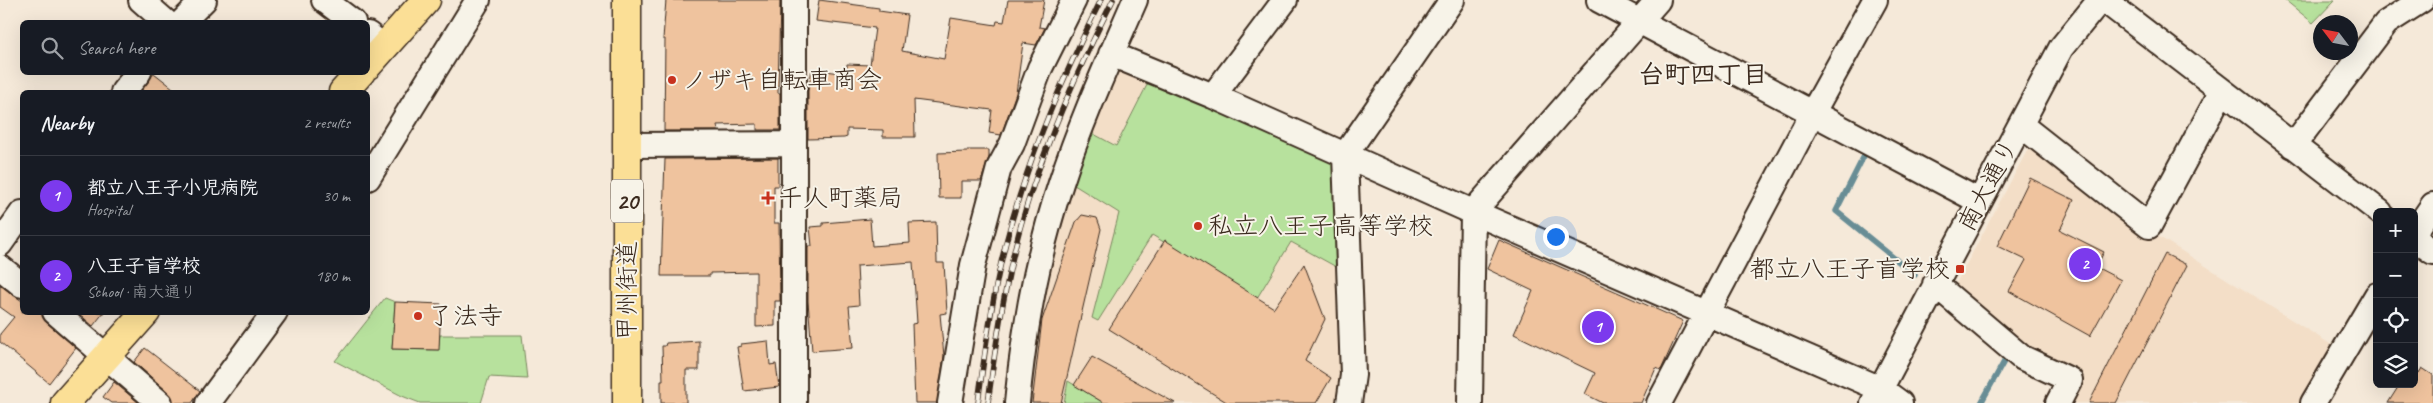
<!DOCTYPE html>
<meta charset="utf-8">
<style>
:root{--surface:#171b24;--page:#20242c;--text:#f1f3f6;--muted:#9ea1a6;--line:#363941;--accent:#7c3aed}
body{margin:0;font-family:Caveat,"Klee One",sans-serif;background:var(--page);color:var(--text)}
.controls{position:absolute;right:15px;bottom:15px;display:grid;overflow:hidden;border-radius:8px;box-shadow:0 5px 20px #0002}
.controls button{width:45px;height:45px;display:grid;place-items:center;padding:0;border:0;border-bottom:1px solid var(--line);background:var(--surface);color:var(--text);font:25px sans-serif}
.compass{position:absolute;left:2313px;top:15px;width:45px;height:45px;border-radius:50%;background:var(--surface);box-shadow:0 5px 20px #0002;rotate:302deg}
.you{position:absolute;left:1555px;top:236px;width:18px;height:18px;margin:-12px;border:4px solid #fff;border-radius:50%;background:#1a73e8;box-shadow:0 0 0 8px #1a73e833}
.badge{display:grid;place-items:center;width:32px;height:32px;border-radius:50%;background:var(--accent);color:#fff;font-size:16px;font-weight:700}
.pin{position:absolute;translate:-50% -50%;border:2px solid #fff;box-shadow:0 1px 5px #0006}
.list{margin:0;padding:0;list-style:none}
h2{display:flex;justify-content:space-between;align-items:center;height:65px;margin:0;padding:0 20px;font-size:21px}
h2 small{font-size:16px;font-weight:400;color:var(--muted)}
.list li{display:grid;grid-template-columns:32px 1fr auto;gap:15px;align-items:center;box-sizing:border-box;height:80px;padding:0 20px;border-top:1px solid var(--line)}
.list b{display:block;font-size:19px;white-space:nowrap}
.list p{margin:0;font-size:16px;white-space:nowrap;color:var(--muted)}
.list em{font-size:16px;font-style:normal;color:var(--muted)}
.icon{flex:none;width:28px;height:28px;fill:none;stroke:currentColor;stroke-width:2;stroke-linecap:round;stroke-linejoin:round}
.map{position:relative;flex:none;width:2433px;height:403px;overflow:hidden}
.search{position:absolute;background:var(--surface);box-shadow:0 5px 20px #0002;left:20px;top:20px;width:350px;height:55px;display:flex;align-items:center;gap:12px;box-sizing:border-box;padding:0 18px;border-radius:8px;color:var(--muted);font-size:19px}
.panel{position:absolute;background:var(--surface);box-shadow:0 5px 20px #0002;left:20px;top:90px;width:350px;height:225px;border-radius:8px}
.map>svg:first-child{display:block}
</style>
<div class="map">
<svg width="2433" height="403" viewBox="0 0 2433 403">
<rect width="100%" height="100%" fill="#f5e9d9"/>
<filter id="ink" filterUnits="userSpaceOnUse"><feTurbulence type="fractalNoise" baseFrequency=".02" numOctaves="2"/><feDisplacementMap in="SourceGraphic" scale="10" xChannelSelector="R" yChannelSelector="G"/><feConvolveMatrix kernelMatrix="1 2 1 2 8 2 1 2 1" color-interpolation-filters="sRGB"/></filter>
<g filter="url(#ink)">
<path fill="#f3dec7" d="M1116 66 1334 163 1345 374 1342 403H1024L1045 277 1075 169Z
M2035 136 2153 233 2343 352 2313 403H2058L2070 380 1950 295Z"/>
<path fill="#b7e19d" stroke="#79865e" d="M2285 0H2335L2313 23Z
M1149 81 1334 163 1340 269 1291 242 1257 298 1152 235 1098 321 1092 318 1119 213 1071 183 1090 132 1116 146Z
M385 298 395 302 392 349 438 350 440 335H522L527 379 489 377 481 403H420L402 396 335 361Z
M1068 381 1104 403H1064Z"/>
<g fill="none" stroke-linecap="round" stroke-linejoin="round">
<path stroke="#678d95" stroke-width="5.5" d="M1866 152 1836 211 1915 275
M1981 403 2006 358"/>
</g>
<path fill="#efc39e" stroke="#3b2a1e" d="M666 0H780L778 93H780V130H757V124L717 125 718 131H664L665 39H663Z
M819 0 879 8V11L907 15 902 51 944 59 951 18 996 25 997 21 1004 22 1008 0H1044L1039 27 1045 28 1036 45 1023 43 1016 93 1001 135 989 133 992 110 914 100 915 137H883V130L847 129V137L844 138 808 139V91L812 69 847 74V64L870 65 875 28 816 21Z
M154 73 178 92H140Z
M967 150H989V157L981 181H961V198H939L938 153 967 152Z
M778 158V186H774V223H779L780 301H775V326L756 327V272L710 273V276H661L665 159Z
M2030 178 2074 200 2060 230 2104 252 2096 267 2121 280 2090 336 2009 291 2026 260 1997 246Z
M1082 215 1097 218 1101 229 1061 403H1032L1042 320 1076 222Z
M870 219 872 246 910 243 909 223 936 222 937 263H944L947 313 940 314 944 356 937 403H915L912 324 917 323 913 262 857 266 859 305 849 306 853 348 812 351 808 301V246H812L810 227 823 226V223Z
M1165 240 1274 308 1304 264 1325 319 1305 361 1331 378 1316 403H1228L1109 329Z
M1499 240 1683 321 1661 370 1656 368 1641 403H1603L1585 394 1595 373 1514 334 1533 291 1487 269Z
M2165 254 2187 265 2116 403H2089Z
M0 285 22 301V312H42L46 322 76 348 49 383 0 342V334L14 317 0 307Z
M395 302 441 304 439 350 392 349Z
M77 312H104L93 326Z
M699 341V370H686V403H661V381H663L662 346H665L666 343Z
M768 341 770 365 776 364 779 387 744 391 737 347 741 346V344Z
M145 348 200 391 192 403H173L169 393 134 362Z
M1092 357 1175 403H1104L1074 385Z
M2422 368 2433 375V403H2388L2400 384H2414V370L2419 373Z
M114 382 139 403H111L103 397Z"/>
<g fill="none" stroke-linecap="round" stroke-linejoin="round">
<defs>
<path id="minor" d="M141 0 166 22
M324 0 353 22
M1599 0 1979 201
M2104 0 2380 212
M182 22 204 0
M368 34 384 47
M1111 54 1213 96 1473 212 1881 389 1900 403
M123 92 139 72
M1213 96 1285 0
M2021 125 2149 226 2222 91
M627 145 793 144
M2293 146 2386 23 2422 0
M368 178 478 0
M2414 233 2433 205
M2414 238 2433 252
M0 244 22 213
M0 267 22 285
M1935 284 2021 357 2070 380 2058 403
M55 312 160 403
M208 403 275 312
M794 403V0
M950 403 973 265 999 168 1012 144 1040 68 1074 0
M1017 403C1024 328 1037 255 1061 183 1081 121 1109 60 1135 0
M1349 403 1353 375 1345 155 1452 0
M1470 403 1473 212 1658 0
M1659 403 1813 112 1875 0
M1873 403 2061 48 2100 0
M2313 403 2377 295"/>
<path id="major" d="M368 65 426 0
M343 92 361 72
M65 403 146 312"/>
<path id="highway" d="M627 0V403"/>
</defs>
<use href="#minor" stroke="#3b2a1e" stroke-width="28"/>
<use href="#major" stroke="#3b2a1e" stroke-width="31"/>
<use href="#highway" stroke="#3b2a1e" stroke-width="31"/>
<use href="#minor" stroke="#f7f3e8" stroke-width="24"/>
<use href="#major" stroke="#fbdf96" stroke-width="28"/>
<use href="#highway" stroke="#fbdf96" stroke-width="28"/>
<defs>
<path id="rail" d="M978 403C984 357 990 312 1000 267 1021 174 1059 85 1101 0
M988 403C997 333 1008 262 1030 195 1052 128 1081 63 1113 0"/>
</defs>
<use href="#rail" stroke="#3b2a1e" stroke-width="5.5"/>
<use href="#rail" stroke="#f7f3e8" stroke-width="4" stroke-dasharray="11" stroke-linecap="butt"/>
</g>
</g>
<g fill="#c8321e" stroke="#f7f3e8" stroke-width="2">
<circle cx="672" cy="80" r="5"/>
<path d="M765.5 190.5h5v5h5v5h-5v5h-5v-5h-5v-5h5z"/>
<circle cx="1198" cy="226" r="5"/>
<rect x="1955" y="264" width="10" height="10" rx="2.5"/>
<circle cx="418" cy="316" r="5"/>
</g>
<g text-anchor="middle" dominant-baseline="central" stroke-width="4" stroke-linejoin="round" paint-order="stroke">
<rect fill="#f7f3e8" stroke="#73665b" stroke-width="1" x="611" y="179.5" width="32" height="43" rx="4"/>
<g font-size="24" font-weight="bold" fill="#3b2a1e">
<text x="627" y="201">20</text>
</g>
<g font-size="25" fill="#3b2a1e" stroke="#f7f3e8" text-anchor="start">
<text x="682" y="80">ノザキ自転車商会</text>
<text x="778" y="198">千人町薬局</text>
<text x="1208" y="226">私立八王子高等学校</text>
<text x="1950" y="269" text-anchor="end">都立八王子盲学校</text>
<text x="428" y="316">了法寺</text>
</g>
<g font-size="25" fill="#3b2a1e" stroke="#f7f3e8">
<text transform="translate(1988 185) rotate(-62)">南大通り</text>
<text transform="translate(627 291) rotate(-90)">甲州街道</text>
</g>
<g font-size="26" font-weight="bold" fill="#3b2a1e" stroke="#f7f3e8">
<text x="1703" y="74">台町四丁目</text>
</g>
</g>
</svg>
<div class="controls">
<button>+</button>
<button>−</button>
<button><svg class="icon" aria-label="locate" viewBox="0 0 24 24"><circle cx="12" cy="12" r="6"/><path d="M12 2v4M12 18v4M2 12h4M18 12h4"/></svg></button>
<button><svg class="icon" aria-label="layers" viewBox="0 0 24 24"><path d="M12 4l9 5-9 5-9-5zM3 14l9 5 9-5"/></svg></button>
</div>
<svg class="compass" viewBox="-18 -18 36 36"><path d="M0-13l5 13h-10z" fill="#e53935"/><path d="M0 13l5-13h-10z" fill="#9ea1a6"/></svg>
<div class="you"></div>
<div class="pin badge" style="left:1598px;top:327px">1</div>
<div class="pin badge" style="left:2085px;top:264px">2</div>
<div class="search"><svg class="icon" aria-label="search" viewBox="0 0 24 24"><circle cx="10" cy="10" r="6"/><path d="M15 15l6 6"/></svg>Search here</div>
<section class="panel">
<h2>Nearby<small>2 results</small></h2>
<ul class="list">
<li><span class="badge">1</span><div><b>都立八王子小児病院</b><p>Hospital</p></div><em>30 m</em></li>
<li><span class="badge">2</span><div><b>八王子盲学校</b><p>School · 南大通り</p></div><em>180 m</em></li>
</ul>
</section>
</div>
